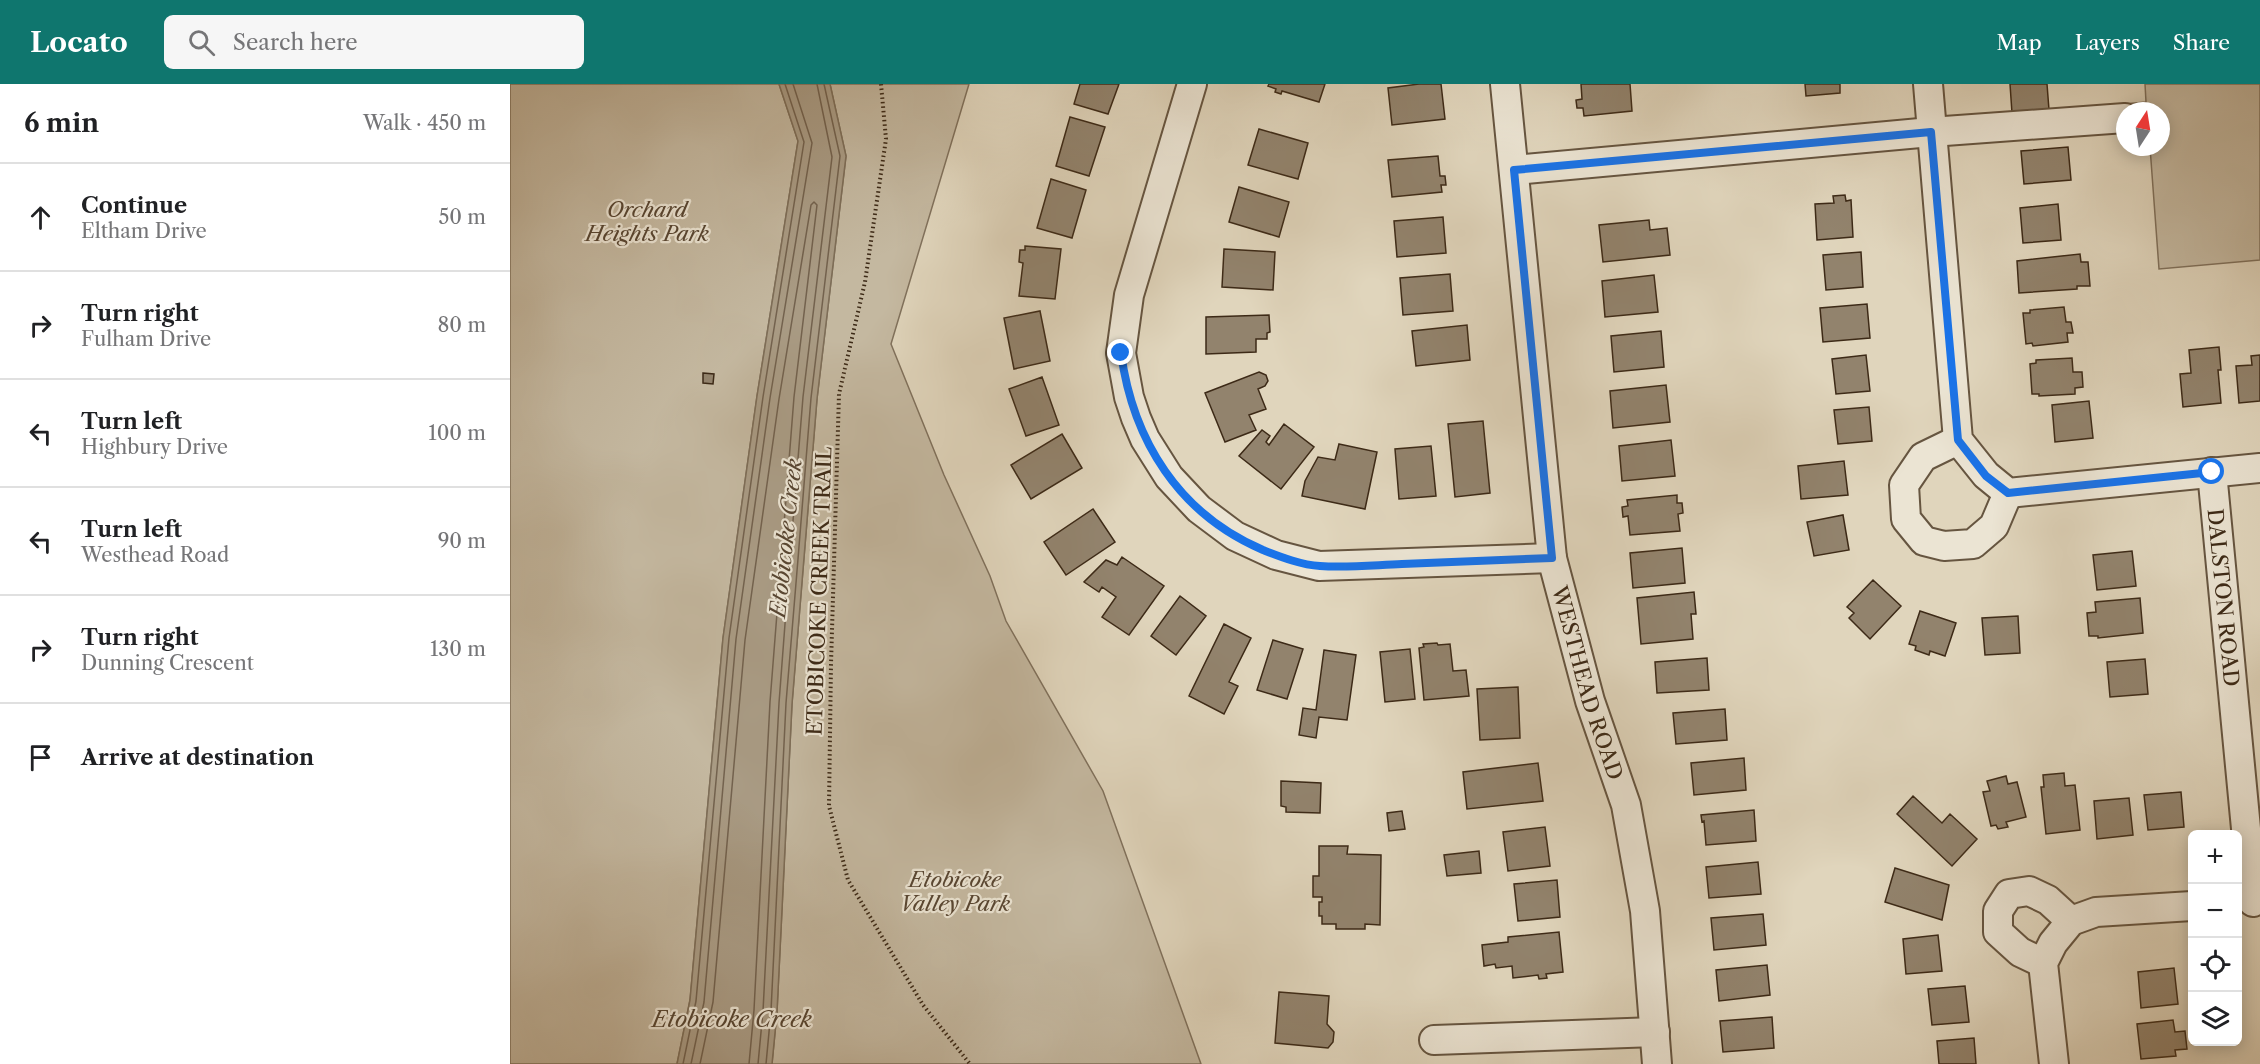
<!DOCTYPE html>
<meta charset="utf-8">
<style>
:root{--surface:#fff;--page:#f6f6f6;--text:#202124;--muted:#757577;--line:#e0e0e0;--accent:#0f766e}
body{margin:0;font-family:"Libre Caslon Text",serif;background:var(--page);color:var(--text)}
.controls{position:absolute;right:18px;bottom:18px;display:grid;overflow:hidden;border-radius:9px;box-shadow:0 3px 15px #0003}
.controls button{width:54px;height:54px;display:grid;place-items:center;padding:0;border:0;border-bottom:2px solid var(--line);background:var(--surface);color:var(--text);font:30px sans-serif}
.compass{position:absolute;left:1606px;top:18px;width:54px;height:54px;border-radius:50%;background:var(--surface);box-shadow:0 3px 15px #0003;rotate:12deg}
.stop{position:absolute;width:18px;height:18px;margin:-14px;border:4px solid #1a73e8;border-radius:50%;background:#fff}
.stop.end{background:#1a73e8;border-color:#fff;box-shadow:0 2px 6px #0008}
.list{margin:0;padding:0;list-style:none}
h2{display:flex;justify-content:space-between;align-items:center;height:78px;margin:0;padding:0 24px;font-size:26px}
h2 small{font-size:20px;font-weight:400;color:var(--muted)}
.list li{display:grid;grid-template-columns:39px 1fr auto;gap:18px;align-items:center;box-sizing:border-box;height:108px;padding:0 24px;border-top:2px solid var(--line)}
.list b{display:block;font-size:22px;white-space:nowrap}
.list p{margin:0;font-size:20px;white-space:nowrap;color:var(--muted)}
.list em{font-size:20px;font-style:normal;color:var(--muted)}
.icon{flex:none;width:33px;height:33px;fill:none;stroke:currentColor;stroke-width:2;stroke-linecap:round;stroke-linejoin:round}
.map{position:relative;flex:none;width:1750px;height:980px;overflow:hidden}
header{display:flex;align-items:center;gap:36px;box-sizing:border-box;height:84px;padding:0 30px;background:var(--accent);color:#fff}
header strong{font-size:28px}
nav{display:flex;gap:33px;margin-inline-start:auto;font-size:21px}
.search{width:420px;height:54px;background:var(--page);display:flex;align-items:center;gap:15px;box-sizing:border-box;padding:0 21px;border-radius:9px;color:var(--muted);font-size:22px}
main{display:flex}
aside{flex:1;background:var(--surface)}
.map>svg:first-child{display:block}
</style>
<header>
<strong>Locato</strong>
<div class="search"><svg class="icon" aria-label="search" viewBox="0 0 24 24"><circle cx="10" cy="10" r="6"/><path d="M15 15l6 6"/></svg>Search here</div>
<nav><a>Map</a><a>Layers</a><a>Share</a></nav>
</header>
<main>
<aside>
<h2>6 min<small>Walk · 450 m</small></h2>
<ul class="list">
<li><svg class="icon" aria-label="ahead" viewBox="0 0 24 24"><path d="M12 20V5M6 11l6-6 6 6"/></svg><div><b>Continue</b><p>Eltham Drive</p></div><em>50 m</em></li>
<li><svg class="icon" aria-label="right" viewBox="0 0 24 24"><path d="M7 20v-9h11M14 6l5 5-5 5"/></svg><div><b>Turn right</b><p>Fulham Drive</p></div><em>80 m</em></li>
<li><svg class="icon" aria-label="left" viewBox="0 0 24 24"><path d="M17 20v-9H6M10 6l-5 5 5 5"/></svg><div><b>Turn left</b><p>Highbury Drive</p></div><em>100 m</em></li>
<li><svg class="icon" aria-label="left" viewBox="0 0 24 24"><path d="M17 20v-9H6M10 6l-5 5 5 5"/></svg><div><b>Turn left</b><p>Westhead Road</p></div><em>90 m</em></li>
<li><svg class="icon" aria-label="right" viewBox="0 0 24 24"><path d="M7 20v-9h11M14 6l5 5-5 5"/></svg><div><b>Turn right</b><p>Dunning Crescent</p></div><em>130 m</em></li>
<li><svg class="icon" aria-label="arrive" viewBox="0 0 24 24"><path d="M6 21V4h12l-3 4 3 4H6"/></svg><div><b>Arrive at destination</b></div></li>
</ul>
</aside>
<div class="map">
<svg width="1750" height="980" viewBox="0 0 1750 980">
<rect width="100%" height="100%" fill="#e0d5bc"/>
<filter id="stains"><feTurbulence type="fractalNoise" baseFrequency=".00333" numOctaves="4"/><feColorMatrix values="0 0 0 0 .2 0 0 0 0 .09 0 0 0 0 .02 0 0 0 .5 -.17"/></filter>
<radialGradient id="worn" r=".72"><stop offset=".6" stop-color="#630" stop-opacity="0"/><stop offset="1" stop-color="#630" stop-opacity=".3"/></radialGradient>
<path fill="#c4b8a0" stroke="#80715c" stroke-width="1.5" d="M0 0H269L288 57 247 312 213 554 180 916 167 980H0Z
M320 0H459L381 260 434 391 480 492 496 537 593 707 691 980H262L267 928 282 620 307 315 336 72Z
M1635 0H1750V176L1649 185 1640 63H1651V27L1459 34 1636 18Z"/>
<path fill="#a99b84" stroke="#7e6e58" stroke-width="1.5" d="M269 0H320L336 72 307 315 282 620 267 928 262 980H167L180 916 213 554 247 312 288 57Z"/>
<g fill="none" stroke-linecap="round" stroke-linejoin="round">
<path stroke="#73624e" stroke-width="1.5" d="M173 980 186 917 219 554 253 313 294 58 275 0
M181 980 194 918 226 555 260 314 302 59 283 0
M190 980 203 918 235 556 269 315 301 121 304 118 307 121 284 313 260 618 244 926 239 980
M248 980 253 927 269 619 280 474 293 313 322 73 307 0
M256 980 261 927 276 619 288 475 301 314 330 72 314 0"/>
</g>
<path fill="#92836d" stroke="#3d2a17" stroke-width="1.5" d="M570 0H609L598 30 564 20Z
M759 0H815L809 18 772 7 771 10 765 8 766 5 758 2Z
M909 0H931L935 35 882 41 878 4Z
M1071 0H1120L1122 27 1074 32 1073 24H1067L1066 16 1072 15Z
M1295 0H1330V9L1296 12Z
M1500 0H1537L1539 26 1502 29Z
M560 33 595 43 579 92 546 82Z
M749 45 798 59 788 95 738 81Z
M1558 63 1561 96 1514 100 1511 67Z
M928 72 930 92H935L936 101H931L932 108 882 113 878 76Z
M541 95 576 106 562 154 527 144Z
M729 103 779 118 769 153 719 138Z
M1335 111 1336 117 1341 116 1343 153 1307 156 1305 120 1324 119 1323 112Z
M1548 120 1551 156 1513 159 1510 124Z
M933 133 936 169 887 173 884 137Z
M1139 136 1140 146 1157 144 1160 171 1093 178 1089 141Z
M515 162 551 165 545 215 509 212 513 179 509 178 510 166H515Z
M714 165 765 168 763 206 712 203Z
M1351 168 1353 203 1316 206 1313 171Z
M1570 170 1571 178H1578L1580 202H1567V205L1509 209 1507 177Z
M940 190 943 227 893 231 890 194Z
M1144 191 1148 228 1095 233 1092 197Z
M1357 220 1360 254 1313 258 1310 224Z
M1554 223 1556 238H1561L1563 249H1557L1558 258 1523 262 1522 259 1516 260 1513 229H1520V226Z
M530 227 540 277 504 285 494 234Z
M759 231 760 248 757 249V255H746V268L696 270V233Z
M957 241 960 276 906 282 902 247Z
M1151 247 1154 283 1104 288 1101 252Z
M1709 263 1711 286H1708L1711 319 1673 323 1670 290 1681 289 1679 266Z
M1356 271 1360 307 1326 310 1322 275Z
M1750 271V317L1729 319 1726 282 1742 281 1741 272Z
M1562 274 1563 288H1572L1573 303 1565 304V310L1529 312V310H1522L1520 280 1526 279V276Z
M749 288 756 291 758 297 755 302 748 305 756 325 739 331 746 346 715 358 695 309Z
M193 289 204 290 203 300 193 299Z
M532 293 549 341 516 352 499 305Z
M1156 301 1160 338 1103 344 1100 307Z
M1579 317 1583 354 1545 358 1542 321Z
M1359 323 1362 357 1328 360 1324 326Z
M973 337 980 409 945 413 938 340Z
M774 340 804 363 771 405 729 372 752 346 760 352 756 358 759 361Z
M552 350 572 384 521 415 501 381Z
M1161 356 1165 392 1112 397 1109 362Z
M829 360 867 368 855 425 792 412 795 397 808 373 825 376Z
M921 362 926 412 889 415 885 365Z
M1334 377 1338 411 1291 415 1288 382Z
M1167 411V419H1172L1173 429 1168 430 1170 447 1120 451 1118 432 1113 433 1112 423 1118 422 1117 416Z
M583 425 605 458 556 491 534 458Z
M1333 431 1339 466 1304 472 1297 438Z
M1172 464 1175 499 1123 504 1120 469Z
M1622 467 1626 502 1587 506 1583 471Z
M612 473 654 502 619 551 592 533 606 513 592 503 589 508 574 498 596 476 607 481Z
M1363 496 1391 522 1360 555 1339 534 1344 529 1337 523Z
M1184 508 1186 530H1181L1183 555 1131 560 1127 514Z
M670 512 696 532 666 571 641 552Z
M1630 514 1633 549 1588 554V552H1579L1577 529 1586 528 1585 518Z
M1410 527 1446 539 1435 572 1420 567 1419 571 1405 566 1406 562 1399 560Z
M1508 532 1510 569 1475 571 1472 534Z
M714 540 741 554 719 598 728 602 714 630 679 612Z
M763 556 793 565 777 615 747 606Z
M927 559 928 561 940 560 943 587 956 586 959 612 914 616 909 564 914 563 913 560Z
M900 565 905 615 875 618 870 568Z
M814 566 846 571 837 636 809 633 806 654 789 651 793 624 806 626Z
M1197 574 1199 606 1147 609 1145 578Z
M1635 575 1638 610 1600 613 1597 578Z
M1008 603 1010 654 970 656 967 605Z
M1215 625 1217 656 1166 660 1163 629Z
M1234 674 1236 706 1184 711 1181 679Z
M1028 679 1033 717 957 725 953 688Z
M1554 689 1555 702 1565 701 1570 746 1536 750 1531 703H1534L1533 691Z
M1496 692 1498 700 1507 698 1516 733 1496 738 1498 743 1488 745 1486 741 1481 742 1473 708 1480 707 1477 697Z
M771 697 811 699 810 729 776 728V723L771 722Z
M1671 708 1674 743 1638 746 1634 711Z
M1403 712 1432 739 1440 730 1467 755 1442 782 1387 730Z
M1619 714 1623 751 1587 755 1584 717Z
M1244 726 1246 757 1196 761 1194 737 1192 738 1191 731Z
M892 727 895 745 879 747 877 729Z
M1035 743 1040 782 998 787 993 748Z
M809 762H838L837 770 871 771 870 841 855 840V845H826V840H812V832H809V818H812V813H803V792H809Z
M969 767 971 789 937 792 934 771Z
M1248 778 1251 810 1199 814 1196 783Z
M1385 784 1439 801 1432 836 1375 818Z
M1047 796 1050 833 1008 837 1004 800Z
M1253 830 1256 861 1204 866 1201 834Z
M1049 848 1053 888 1036 890 1037 894 1029 895 1028 891 1003 894 1002 882 986 884 985 880 974 882 972 861 998 858V853Z
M1428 851 1432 887 1396 890 1393 855Z
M1257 881 1260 911 1209 917 1206 886Z
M1664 884 1668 920 1631 924 1628 888Z
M1455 902 1459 938 1422 941 1418 905Z
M769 908 819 912 817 940 824 948 823 958 818 964 765 959Z
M1262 933 1264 964 1213 968 1210 937Z
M1663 936 1665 948 1675 947 1677 965 1665 966 1666 972 1631 975 1627 940Z
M1464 954 1466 980H1429L1427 957Z"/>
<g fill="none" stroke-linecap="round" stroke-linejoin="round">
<defs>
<g id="minor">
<path d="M682 0 619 211 611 269 619 313 626 334 635 355 659 393 689 425 725 452 766 471 809 482 1042 474"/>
<path id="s1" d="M995 0 1042 474 1080 617 1116 721 1135 827 1147 980"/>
<path d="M1418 0 1448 356 1476 391 1498 409 1750 384"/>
<path d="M1004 86 1421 48 1615 34"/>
<path d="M1448 356 1413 373 1394 401 1396 435 1414 457 1434 462 1463 460 1484 442 1498 409"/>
<path id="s2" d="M1702 388 1743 818"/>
<path d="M1533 879 1510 868 1488 848V827L1499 810 1519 807 1538 816 1561 837"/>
<path d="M924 956 1145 948"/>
<path d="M1544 980 1533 879 1543 859 1561 837 1586 828 1682 822"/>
</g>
</defs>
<use href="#minor" stroke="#665540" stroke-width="32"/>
<path stroke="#3d2a17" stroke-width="4" stroke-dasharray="1.5 3" stroke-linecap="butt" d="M371 0 376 55 355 198 329 310 321 580 319 722 338 796 413 921 460 980"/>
<use href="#minor" stroke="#ebe4d3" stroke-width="28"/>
</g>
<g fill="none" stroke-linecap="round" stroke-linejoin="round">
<path stroke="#1a73e8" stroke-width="8" d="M611 269C623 357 669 430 753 466 771 473 791 481 810 482 837 484 865 481 892 480 942 478 992 476 1042 474L1004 86 1421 48 1448 356 1476 392 1498 409 1702 388"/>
</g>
<g text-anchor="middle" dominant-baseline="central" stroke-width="4.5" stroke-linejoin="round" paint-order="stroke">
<g font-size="21" font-style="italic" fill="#584632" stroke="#ebe4d3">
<text x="137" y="125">Orchard<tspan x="137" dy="24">Heights Park</tspan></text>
<text x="445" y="795">Etobicoke<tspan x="445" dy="24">Valley Park</tspan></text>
</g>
<g font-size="21" fill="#3d2a17" stroke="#ebe4d3">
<text transform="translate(309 507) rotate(-88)">ETOBICOKE CREEK TRAIL</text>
<text stroke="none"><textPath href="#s2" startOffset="126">DALSTON ROAD</textPath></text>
<text stroke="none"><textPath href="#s1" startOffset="606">WESTHEAD ROAD</textPath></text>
</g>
<g font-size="22" font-style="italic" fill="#584632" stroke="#ebe4d3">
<text transform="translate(276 454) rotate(-84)">Etobicoke Creek</text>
<text x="222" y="935">Etobicoke Creek</text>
</g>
</g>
<rect width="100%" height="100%" filter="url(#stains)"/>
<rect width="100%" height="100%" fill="url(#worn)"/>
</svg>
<div class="controls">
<button>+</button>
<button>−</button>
<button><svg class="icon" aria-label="locate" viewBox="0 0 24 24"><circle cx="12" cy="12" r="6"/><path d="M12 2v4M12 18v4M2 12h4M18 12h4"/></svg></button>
<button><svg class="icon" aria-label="layers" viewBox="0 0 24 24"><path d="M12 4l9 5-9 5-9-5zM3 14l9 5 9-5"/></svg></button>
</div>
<svg class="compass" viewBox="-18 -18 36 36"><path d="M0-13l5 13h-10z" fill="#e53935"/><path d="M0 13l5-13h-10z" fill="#757577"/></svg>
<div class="stop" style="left:1702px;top:388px"></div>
<div class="stop end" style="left:611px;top:269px"></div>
</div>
</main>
